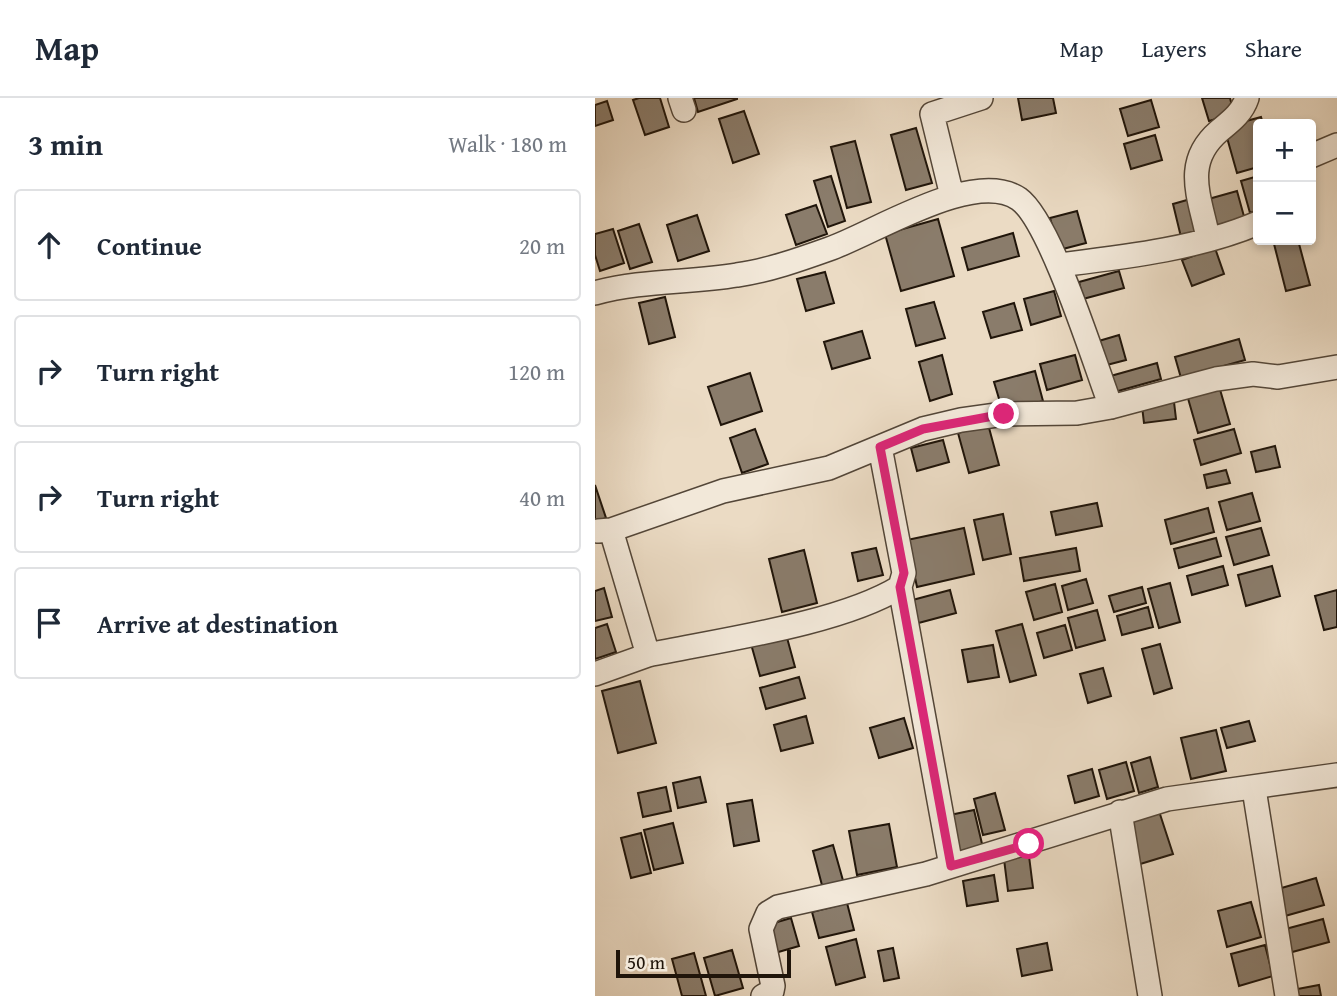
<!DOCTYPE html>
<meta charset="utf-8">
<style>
:root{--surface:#fff;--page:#f2f2f3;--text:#1f2937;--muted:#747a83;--line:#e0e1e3}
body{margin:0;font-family:"Gentium Book Plus",serif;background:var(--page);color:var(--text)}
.controls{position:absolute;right:21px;top:21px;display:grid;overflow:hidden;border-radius:7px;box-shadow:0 4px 10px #0003}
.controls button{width:63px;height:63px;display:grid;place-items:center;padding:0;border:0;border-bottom:2px solid var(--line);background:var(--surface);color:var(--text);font:35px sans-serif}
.scale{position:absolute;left:21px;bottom:18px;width:175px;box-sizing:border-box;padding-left:7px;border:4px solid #20150a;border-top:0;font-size:19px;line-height:24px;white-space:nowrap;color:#20150a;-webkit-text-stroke:5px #f2e8d9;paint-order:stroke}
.stop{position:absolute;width:21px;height:21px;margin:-16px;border:5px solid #db2777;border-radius:50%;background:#fff}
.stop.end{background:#db2777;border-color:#fff;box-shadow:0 2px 7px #0008}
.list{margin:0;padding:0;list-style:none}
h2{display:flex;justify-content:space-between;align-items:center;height:91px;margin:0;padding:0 28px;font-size:30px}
h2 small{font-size:23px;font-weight:400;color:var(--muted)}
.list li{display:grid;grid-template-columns:46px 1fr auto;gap:21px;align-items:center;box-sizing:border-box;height:112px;margin:0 14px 14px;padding:0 14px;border:2px solid var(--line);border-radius:7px}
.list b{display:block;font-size:26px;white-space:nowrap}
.list em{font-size:23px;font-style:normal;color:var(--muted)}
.icon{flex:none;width:38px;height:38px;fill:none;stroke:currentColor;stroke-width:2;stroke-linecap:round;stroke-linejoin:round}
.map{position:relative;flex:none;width:742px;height:898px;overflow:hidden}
header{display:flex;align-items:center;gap:42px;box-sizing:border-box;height:98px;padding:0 35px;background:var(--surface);border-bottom:2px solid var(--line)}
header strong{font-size:33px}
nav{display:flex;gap:38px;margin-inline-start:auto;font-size:24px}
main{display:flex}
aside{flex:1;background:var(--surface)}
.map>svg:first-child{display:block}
</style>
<header>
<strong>Map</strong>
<nav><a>Map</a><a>Layers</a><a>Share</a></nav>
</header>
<main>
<aside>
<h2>3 min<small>Walk · 180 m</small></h2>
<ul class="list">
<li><svg class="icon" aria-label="ahead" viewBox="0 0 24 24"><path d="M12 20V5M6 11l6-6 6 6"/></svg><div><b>Continue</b></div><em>20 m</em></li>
<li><svg class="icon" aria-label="right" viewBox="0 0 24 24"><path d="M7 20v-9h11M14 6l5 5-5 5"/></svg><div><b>Turn right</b></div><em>120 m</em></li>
<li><svg class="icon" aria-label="right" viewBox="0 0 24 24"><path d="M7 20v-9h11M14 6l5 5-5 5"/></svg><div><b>Turn right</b></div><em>40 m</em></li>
<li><svg class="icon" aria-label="arrive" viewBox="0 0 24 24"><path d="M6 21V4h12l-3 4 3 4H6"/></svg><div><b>Arrive at destination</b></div></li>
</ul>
</aside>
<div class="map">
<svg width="742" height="898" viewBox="0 0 742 898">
<rect width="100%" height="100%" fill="#ebdbc4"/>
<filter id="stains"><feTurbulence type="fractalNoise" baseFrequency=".00286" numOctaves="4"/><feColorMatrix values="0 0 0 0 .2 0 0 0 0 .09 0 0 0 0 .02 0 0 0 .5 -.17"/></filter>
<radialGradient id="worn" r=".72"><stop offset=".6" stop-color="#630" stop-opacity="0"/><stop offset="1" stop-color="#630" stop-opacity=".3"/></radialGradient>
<path fill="#8a7c6b" stroke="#20150a" stroke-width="2" d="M44 0H65L74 29 50 37 38 2Z
M99 0H142V1L103 14Z
M423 0H458L461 15 427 22Z
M607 0H635L639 16 614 23Z
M556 2 564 29 533 38 525 11Z
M12 3 18 22 0 28V7Z
M149 13 164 56 138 65 124 21Z
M666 19 668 26H663V69L642 75 629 29Z
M321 30 337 85 311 92 296 37Z
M560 37 567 62 536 71 529 46Z
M260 43 276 104 252 110 236 49Z
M236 78 250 123 233 129 219 83Z
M663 78V112L655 115 646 83Z
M642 93 650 122 619 131 610 102Z
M599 100 608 133 586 139 578 106Z
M221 107 232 136 201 147 191 117Z
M482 113 491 145 464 152 455 120Z
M102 117 114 153 83 163 72 127Z
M343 121 359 178 306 193 290 136Z
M44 126 57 164 35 171 23 133Z
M18 131 29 165 5 173 0 157V136Z
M418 135 424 158 373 172 367 150Z
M678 142H703L715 187 691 193Z
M620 150 629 176 597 188 587 162Z
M524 173 529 190 488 201 484 184Z
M230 174 239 205 211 213 202 181Z
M459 193 466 218 436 227 429 201Z
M70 199 80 239 54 246 44 205Z
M339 204 350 240 321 248 311 211Z
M419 205 427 232 396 240 388 214Z
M267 233 275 260 237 271 229 244Z
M524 237 531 262 504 269 497 245Z
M644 241 650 262 586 280 580 259Z
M347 257 357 296 335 303 324 264Z
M480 257 487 282 452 292 445 266Z
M562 265 566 281 516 295 512 279Z
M440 273 448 303 408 314 399 284Z
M155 275 167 313 126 327 113 289Z
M624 288 635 326 603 335 592 297Z
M579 304 581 321 549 325 547 308Z
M393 326 404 367 374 375 363 335Z
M160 331 173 366 147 375 135 340Z
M639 331 646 355 606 367 599 342Z
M348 342 354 364 322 373 316 350Z
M680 348 685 369 661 374 656 354Z
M631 372 635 385 612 390 609 377Z
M0 387 11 420 0 424Z
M657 395 665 423 632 432 624 404Z
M502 405 507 428 461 437 456 414Z
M613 410 619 434 576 446 570 422Z
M408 416 416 456 388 462 379 422Z
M369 430 379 476 322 489 312 442Z
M666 430 674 457 639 467 631 439Z
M621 440 626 458 584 470 579 451Z
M281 450 288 477 263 483 257 455Z
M481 450 485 473 429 483 425 460Z
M209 452 222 505 187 514 174 461Z
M628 468 633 487 597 497 592 478Z
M677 468 685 498 651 508 643 477Z
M491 481 498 505 473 512 467 488Z
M575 485 585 524 564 530 553 491Z
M460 486 467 514 439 522 431 494Z
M547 489 551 505 519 514 514 498Z
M9 490 17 519 0 523V493Z
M355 492 361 515 316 527 310 504Z
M742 492V529L729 532 720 498Z
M553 509 558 529 527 537 522 518Z
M502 512 510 542 481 550 473 520Z
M12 526 21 554 0 561V530Z
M427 526 441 577 415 584 401 533Z
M470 527 477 552 449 560 442 535Z
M191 536 200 569 165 578 156 546Z
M565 546 577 590 559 596 547 551Z
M398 547 404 579 373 584 367 552Z
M508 570 516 598 493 605 485 576Z
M204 579 210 600 171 611 165 590Z
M45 583 61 645 23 655 7 593Z
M211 618 218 645 186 653 179 627Z
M309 620 318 650 284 660 275 630Z
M654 623 660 643 632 650 626 630Z
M621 632 631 673 596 681 586 640Z
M555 659 563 689 544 695 536 665Z
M531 664 539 693 512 701 504 672Z
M497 671 504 698 480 705 473 678Z
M105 679 111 704 83 710 78 685Z
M71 689 76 713 48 719 43 695Z
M400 695 410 732 388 737 379 701Z
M157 702 164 743 139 748 132 706Z
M563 710 578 756 542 767 527 721Z
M379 712 388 750 358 756 350 718Z
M78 725 88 765 59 772 49 732Z
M294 726 302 769 262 777 254 733Z
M46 735 56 775 36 780 26 740Z
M238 747 249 786 228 791 218 753Z
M434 758 438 790 413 793 409 761Z
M399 777 403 803 372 808 368 783Z
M721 780 729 807 683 820 676 793Z
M656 804 666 839 632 849 623 813Z
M252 805 259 832 224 840 217 814Z
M196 820 204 848 180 855 172 827Z
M728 821 734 844 690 856 683 833Z
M261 841 270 879 241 887 231 849Z
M452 845 457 872 427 878 422 851Z
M670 847 678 878 644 888 636 856Z
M298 850 304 880 289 883 283 853Z
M137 852 148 890 120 898 109 860Z
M99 855 111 898H87L77 861Z
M724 887 726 898H698L697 892Z"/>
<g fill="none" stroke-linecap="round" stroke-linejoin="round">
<defs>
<path id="street" d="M85 0 89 12
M716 58 742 47
M357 98 337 16 386 0
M613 140C605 99 587 65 624 33 636 23 647 15 652 0
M464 167C529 159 602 151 663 125
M0 195C47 182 95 185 142 177 172 173 206 161 234 151 280 135 379 70 424 101 456 124 500 267 516 309
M16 432 128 393 234 370 328 331 366 322 409 316 482 315 516 309 621 281 658 276 683 279 742 269
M305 489 356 768
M53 557C125 542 245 526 305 489L309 475 285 349
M0 576 53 557 16 432 3 433
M659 691 692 898
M525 714 555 898
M168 898 177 893 178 888 166 831 173 815 183 809 331 776 572 701 742 677"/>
</defs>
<use href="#street" stroke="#534638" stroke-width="26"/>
<use href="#street" stroke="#f2e8d9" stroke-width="23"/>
</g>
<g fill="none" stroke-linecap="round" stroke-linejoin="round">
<path stroke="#db2777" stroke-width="9" d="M409 316 328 331 285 349 309 475 305 489 356 768 434 746"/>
</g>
<rect width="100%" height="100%" filter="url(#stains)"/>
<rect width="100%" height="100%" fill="url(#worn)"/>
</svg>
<div class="controls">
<button>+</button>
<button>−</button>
</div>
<div class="scale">50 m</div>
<div class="stop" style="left:434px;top:746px"></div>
<div class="stop end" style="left:409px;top:316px"></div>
</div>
</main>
